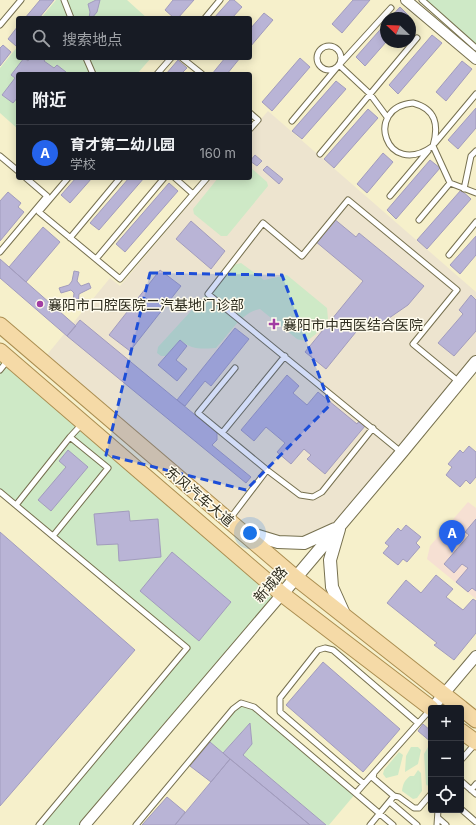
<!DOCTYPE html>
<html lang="zh">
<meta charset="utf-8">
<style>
:root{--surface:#171b24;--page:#20242c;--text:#f1f3f6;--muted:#9ea1a6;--line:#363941;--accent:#2563eb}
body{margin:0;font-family:Inter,"Noto Sans SC",sans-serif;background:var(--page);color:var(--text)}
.controls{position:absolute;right:12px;bottom:12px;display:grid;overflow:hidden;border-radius:4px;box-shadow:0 2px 10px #0003}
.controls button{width:36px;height:36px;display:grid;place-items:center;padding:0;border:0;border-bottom:1px solid var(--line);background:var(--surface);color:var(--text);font:20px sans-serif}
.compass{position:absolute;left:380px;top:12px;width:36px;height:36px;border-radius:50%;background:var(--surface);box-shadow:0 2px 10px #0003;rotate:293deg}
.you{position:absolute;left:250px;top:533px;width:14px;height:14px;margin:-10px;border:3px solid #fff;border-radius:50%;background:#1a73e8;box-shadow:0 0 0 6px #1a73e833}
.badge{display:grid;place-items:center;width:26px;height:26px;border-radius:50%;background:var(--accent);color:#fff;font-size:13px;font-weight:700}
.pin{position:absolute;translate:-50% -33px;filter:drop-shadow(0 1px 2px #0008)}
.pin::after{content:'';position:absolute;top:21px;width:14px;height:12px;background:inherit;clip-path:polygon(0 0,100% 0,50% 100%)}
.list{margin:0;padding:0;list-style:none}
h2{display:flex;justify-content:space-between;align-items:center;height:52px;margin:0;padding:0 16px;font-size:17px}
h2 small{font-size:13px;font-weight:400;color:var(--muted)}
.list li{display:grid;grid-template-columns:26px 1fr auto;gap:12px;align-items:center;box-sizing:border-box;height:56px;padding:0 16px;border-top:1px solid var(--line)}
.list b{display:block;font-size:15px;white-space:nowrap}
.list p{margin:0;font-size:13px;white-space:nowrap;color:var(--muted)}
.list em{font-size:13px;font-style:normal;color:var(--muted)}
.icon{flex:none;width:22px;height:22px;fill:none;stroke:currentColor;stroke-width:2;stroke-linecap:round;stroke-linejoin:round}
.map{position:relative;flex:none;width:476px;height:825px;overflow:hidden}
.search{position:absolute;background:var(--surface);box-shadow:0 2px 10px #0003;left:16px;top:16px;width:236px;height:44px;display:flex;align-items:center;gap:10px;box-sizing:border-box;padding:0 14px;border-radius:4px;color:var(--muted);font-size:15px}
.panel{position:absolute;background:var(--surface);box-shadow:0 2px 10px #0003;left:16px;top:72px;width:236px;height:108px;border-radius:4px}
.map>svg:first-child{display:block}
</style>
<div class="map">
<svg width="476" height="825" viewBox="0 0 476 825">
<rect width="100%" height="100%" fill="#f6f0cb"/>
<path fill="#f6e0d3" d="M468 502 476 508V599L427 559 430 546Z"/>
<path fill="#ede4cf" d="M268 111 476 292V362L339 527 304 543 261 537 46 356 110 278 120 286 211 178H250V132Z"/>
<path fill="#cee9c6" d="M56 0H127L147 18H41Z
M422 0H476V48Z
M18 46V58H151L137 74H18V129L0 113V68Z
M250 167 267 182 268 186 227 236H221L194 214 193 209 218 178H250Z
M241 263 264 280 287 275 327 308 328 319C319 329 312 345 297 339L260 309C240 313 229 335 216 348 201 349 192 350 180 340L166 356H161L157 353 158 347 233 265Z
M0 351 282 594 85 825H39L187 648 0 492Z
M241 703 254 707 356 793 329 825H326L243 755 252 743 250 723 223 753 207 740Z
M411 747H418L421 750 418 764 405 772 406 756Z
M428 747 431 749V781L427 786 426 784 424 754Z
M399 752 403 755 398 775 386 778 383 774 384 770Z
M418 770 421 773 422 791 417 798 413 799 402 791C403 784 404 781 410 776H414Z"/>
<path fill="#b9b4d6" stroke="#a29cbd" d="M40 0H54L39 18H25Z
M96 0H100L97 12 92 18H89L90 12 88 4Z
M173 0H194L178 18H174L165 10Z
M230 0H234L242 7 232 18H214Z
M353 0H370L342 33 332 24Z
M400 7 409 16 407 18H390Z
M264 13 273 20 250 47V29Z
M386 23V42L365 66 356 57Z
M18 26V43L16 46 8 39Z
M432 35 442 43 398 94 389 85Z
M3 45 11 52 0 66V48Z
M24 58 28 61 30 58H46L44 61 54 68 57 65 66 72 64 74H18V97L13 103 2 95 15 78 11 75Z
M225 58H240L227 74H212Z
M300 58 310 67 272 111 262 102Z
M178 60 187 68 181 74H166Z
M462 61 472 69 446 101 436 92Z
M336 81 346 89 302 139 292 131Z
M476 108V128L458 149 448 140Z
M368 109 378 118 334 168 324 159Z
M383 153 393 162 367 193 357 184Z
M255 155 262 161 257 166 250 161Z
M430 160 440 168 396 219 387 210Z
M267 166 283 179 279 184 263 170Z
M76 178H92L70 203 61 195Z
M129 178H144L99 230 90 223Z
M169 183 178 191 125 252 116 244Z
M461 190 471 199 427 249 417 240Z
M8 192 21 203 18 207 24 212 0 241V201Z
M333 218 356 237 359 233 424 286 408 305 379 325 369 327 364 322 326 369 305 352 363 281 315 241Z
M191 221 225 251 211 269 176 239Z
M43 227 60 242 26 282 9 267Z
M476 236V255L460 274 450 265Z
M0 259 76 326 67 336 0 278Z
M160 270 181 286 130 351 109 335Z
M74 271 79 272 77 281 81 286 89 283 91 288 79 294 78 304 73 303 74 293 71 290 61 293 59 288 69 285 72 281Z
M471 295 476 300V331L454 356 438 343 463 314 459 310Z
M80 320 217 433V440L212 445 251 477 246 483 67 336Z
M235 328 249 339 211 386 205 381 185 406 177 400Z
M180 340 187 346 176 360 187 369 177 381 158 365Z
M287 375 299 386 293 393 307 405 318 392 357 424 359 421 365 426 325 474 307 459 311 455 304 449 291 464 277 452 285 443 266 427 254 441 241 430Z
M469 446 476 452V477L470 484 466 480 460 487 446 475 452 467 448 464 460 450 463 453Z
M68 450 88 467 51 511 38 500 66 467 59 461Z
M129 511 130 521 158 519 161 557 119 561 118 544 97 545 94 514Z
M476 519V591L472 588 468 592 456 582 468 568 462 564 454 573 444 564 469 535 465 532Z
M406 525 421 537 416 543 420 547 407 562 403 559 398 565 383 553 389 546 385 543 398 528 401 531Z
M0 532 135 650 0 806Z
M172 552 231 602 199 641 140 591Z
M436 575 453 589 446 597 463 610 473 599 476 601V633L454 660 434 645 437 643 387 603 406 580 421 593Z
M323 662 400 729 363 772 286 705Z
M250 723 252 744 243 755 326 825H310L223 753Z
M423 724 431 731V742L418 731Z
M210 742 230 759 211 782 190 766Z
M230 759 310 825H175Z
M167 797 185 812 175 825H142Z"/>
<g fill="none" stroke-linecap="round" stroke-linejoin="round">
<defs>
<path id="service" d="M64 0 71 18
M422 0 476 48
M205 18 220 0
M0 25 21 0
M317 58a12 12 0 1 1 24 0a12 12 0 1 1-24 0Z
M86 58 93 74
M182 58 202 74
M339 65 370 94 387 117
M157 74 171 58
M413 103C436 109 439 125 433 146 386 180 363 107 413 103Z
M250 113 258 120 250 129
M292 121 339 65 391 8
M435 143 476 94
M433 146 450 183 476 193
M320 154 417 38
M0 156 18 171
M68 178 39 212 120 279 207 178
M175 178 193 194
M464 189 471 156 476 151
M390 196 428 151
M419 220 450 183
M70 238 120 178
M0 252 47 196 26 178
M449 255 476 222
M96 259 164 178
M235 368 198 413 267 470
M0 370 8 360
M222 433 285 356
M70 437 82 424
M401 452 208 294 263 223 302 256 348 200 457 290 413 344 459 382
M0 492 187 648 39 825
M16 505 70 437 108 468 53 536
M229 520 267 470 300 495 313 497 322 492 373 428
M461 760 475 744
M374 773 373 778 394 796
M461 781 476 794
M364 784 280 712V698L318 650 325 648 333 650 418 723
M471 790 476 784
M356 793 430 710
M390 802 417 825
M461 809 476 822
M438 818 446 825
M136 825 233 709 241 703 254 707 393 825
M370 825 394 796 399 797 414 808H419L431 794
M437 825 438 810"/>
<path id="minor" d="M406 0 476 59
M432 708 476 656
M85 825 282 594"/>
<path id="tertiary" d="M339 529 330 560 332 587 345 616
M242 531 278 542 304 543 335 529
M282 594 402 452 476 362"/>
<path id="primary" d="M0 325 296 578 461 708
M0 351 282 594 431 708
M461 708 476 720
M461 731 476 742"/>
</defs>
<use href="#service" stroke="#76704f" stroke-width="7"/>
<use href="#minor" stroke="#76704f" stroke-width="12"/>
<use href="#tertiary" stroke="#76704f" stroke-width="14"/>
<use href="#primary" stroke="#ab8e51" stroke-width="17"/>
<use href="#service" stroke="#fff" stroke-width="5"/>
<use href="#minor" stroke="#fff" stroke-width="10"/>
<use href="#tertiary" stroke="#fff" stroke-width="12"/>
<use href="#primary" stroke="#f5daa7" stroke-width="15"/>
</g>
<path fill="#1d4ed8" fill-opacity="0.2" stroke="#1d4ed8" stroke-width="3" stroke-dasharray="8 5" stroke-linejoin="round" d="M150 273 282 275 330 405 246 490 106 455Z"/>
<g fill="#a13da3" stroke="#fffcee" stroke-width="1.5">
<circle cx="40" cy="304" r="4"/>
<path d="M272 318h4v4h4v4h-4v4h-4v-4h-4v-4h4z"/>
</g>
<g text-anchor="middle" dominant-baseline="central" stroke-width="3" stroke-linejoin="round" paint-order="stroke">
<g font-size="14" fill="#2e2c1e" stroke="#fffcee" text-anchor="start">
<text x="48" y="304">襄阳市口腔医院二汽基地门诊部</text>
<text x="283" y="324">襄阳市中西医结合医院</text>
</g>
<g font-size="14" fill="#2e2c1e" stroke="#fffcee">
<text transform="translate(200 496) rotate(40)">东风汽车大道</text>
<text transform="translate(270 584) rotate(-49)">新城路</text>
</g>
</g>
</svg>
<div class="controls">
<button>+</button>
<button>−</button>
<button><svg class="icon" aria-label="locate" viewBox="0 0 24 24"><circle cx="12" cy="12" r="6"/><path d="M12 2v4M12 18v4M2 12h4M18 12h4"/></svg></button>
</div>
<svg class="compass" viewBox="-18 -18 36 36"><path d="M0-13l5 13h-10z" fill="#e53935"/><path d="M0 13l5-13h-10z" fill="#9ea1a6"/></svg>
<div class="you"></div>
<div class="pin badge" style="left:452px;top:553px">A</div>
<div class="search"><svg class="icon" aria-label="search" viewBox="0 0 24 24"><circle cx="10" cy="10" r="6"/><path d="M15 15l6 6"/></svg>搜索地点</div>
<section class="panel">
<h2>附近<small></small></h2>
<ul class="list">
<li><span class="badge">A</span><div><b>育才第二幼儿园</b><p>学校</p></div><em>160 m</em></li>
</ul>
</section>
</div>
